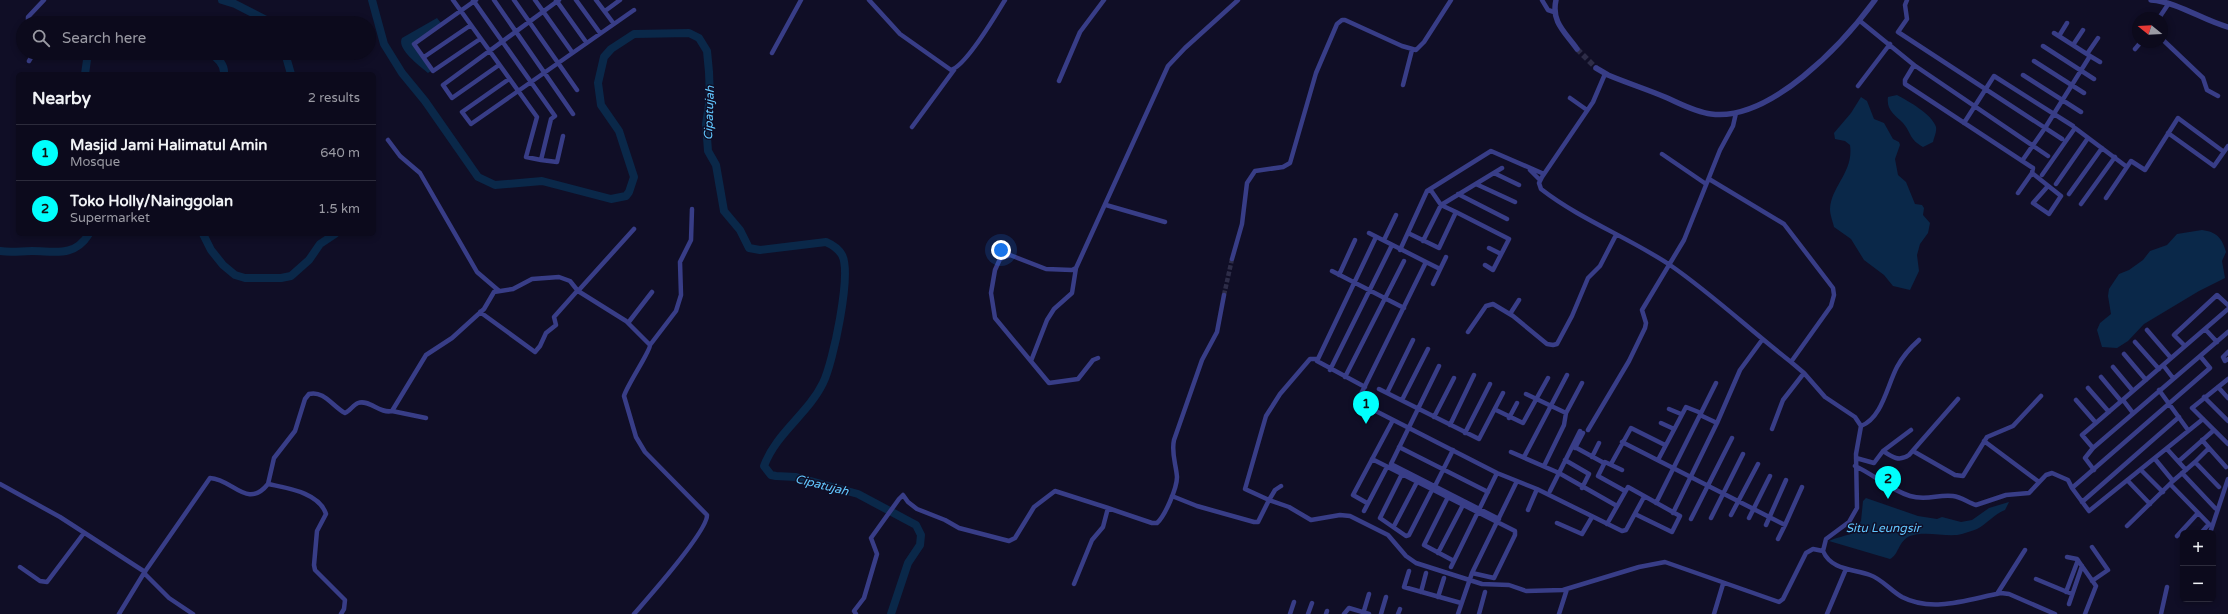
<!DOCTYPE html>
<meta charset="utf-8">
<style>
:root{--surface:#0c0a1c;--page:#1a1829;--text:#f1f3f6;--muted:#9a9aa3;--line:#2c2b3b;--accent:#00fffd}
body{margin:0;font-family:"Varela Round",sans-serif;background:var(--page);color:var(--text)}
.controls{position:absolute;right:12px;bottom:12px;display:grid;overflow:hidden;border-radius:6px;box-shadow:0 2px 6px #0003}
.controls button{width:36px;height:36px;display:grid;place-items:center;padding:0;border:0;border-bottom:1px solid var(--line);background:var(--surface);color:var(--text);font:20px sans-serif}
.compass{position:absolute;left:2132px;top:12px;width:36px;height:36px;border-radius:50%;background:var(--surface);box-shadow:0 2px 6px #0003;rotate:288deg}
.you{position:absolute;left:1001px;top:250px;width:14px;height:14px;margin:-10px;border:3px solid #fff;border-radius:50%;background:#1a73e8;box-shadow:0 0 0 6px #1a73e833}
.badge{display:grid;place-items:center;width:26px;height:26px;border-radius:50%;background:var(--accent);color:#111;font-size:13px;font-weight:700}
.pin{position:absolute;translate:-50% -33px;filter:drop-shadow(0 1px 2px #0008)}
.pin::after{content:'';position:absolute;top:21px;width:14px;height:12px;background:inherit;clip-path:polygon(0 0,100% 0,50% 100%)}
.list{margin:0;padding:0;list-style:none}
h2{display:flex;justify-content:space-between;align-items:center;height:52px;margin:0;padding:0 16px;font-size:17px}
h2 small{font-size:13px;font-weight:400;color:var(--muted)}
.list li{display:grid;grid-template-columns:26px 1fr auto;gap:12px;align-items:center;box-sizing:border-box;height:56px;padding:0 16px;border-top:1px solid var(--line)}
.list b{display:block;font-size:15px;white-space:nowrap}
.list p{margin:0;font-size:13px;white-space:nowrap;color:var(--muted)}
.list em{font-size:13px;font-style:normal;color:var(--muted)}
.icon{flex:none;width:22px;height:22px;fill:none;stroke:currentColor;stroke-width:2;stroke-linecap:round;stroke-linejoin:round}
.map{position:relative;flex:none;width:2228px;height:614px;overflow:hidden}
.search{position:absolute;background:var(--surface);box-shadow:0 2px 6px #0003;left:16px;top:16px;width:360px;height:44px;display:flex;align-items:center;gap:10px;box-sizing:border-box;padding:0 14px;border-radius:22px;color:var(--muted);font-size:15px}
.panel{position:absolute;background:var(--surface);box-shadow:0 2px 6px #0003;left:16px;top:72px;width:360px;height:164px;border-radius:6px}
.map>svg:first-child{display:block}
</style>
<div class="map">
<svg width="2228" height="614" viewBox="0 0 2228 614">
<rect width="100%" height="100%" fill="#100e26"/>
<path fill="#0a2849" d="M437 18 441 23 412 44 431 71 428 73C420 66 396 49 402 38Z
M1897 95C1908 101 1932 114 1936 127 1937 132 1934 137 1933 142L1923 147C1909 139 1912 134 1903 123 1895 115 1886 110 1888 97Z
M1861 97 1867 101 1874 119 1884 123 1893 139 1899 142 1900 145 1895 159 1898 175 1906 182 1915 204 1922 205 1924 208 1923 215 1930 223 1928 233 1920 244 1917 255 1919 271 1910 290 1893 286 1884 275 1864 260 1851 239 1834 227C1833 222 1830 215 1830 209 1831 186 1854 172 1850 145L1845 141 1835 139 1834 133 1851 113Z
M2202 230C2217 232 2222 238 2226 252L2222 261 2225 278 2199 291 2144 324 2128 341 2117 348 2102 347 2097 330 2100 323 2111 314 2108 296 2109 289 2119 274 2129 270 2143 260 2150 251 2167 245 2177 234Z
M1866 498 1918 516 1937 519 1942 517 1961 522 1972 520 1989 508 2009 502 2005 510C1994 514 1987 524 1977 529 1973 531 1967 532 1962 534 1948 538 1926 530 1910 536 1898 541 1899 555 1890 559L1829 541C1834 538 1849 535 1854 533L1861 521 1863 501Z"/>
<g fill="none" stroke-linecap="round" stroke-linejoin="round">
<path stroke="#0a2849" stroke-width="8" d="M222 0 235 4 272 23
M372 0 384 44 402 73 425 101 478 177 495 185 542 181 611 199 626 196 629 192 634 177 619 131 601 105 598 83 604 57 611 49 634 34 689 33 699 38 707 51 709 72 710 98 706 124 708 151 716 165 724 211 740 230 749 248 760 250 826 242C833 245 838 248 842 255 852 274 833 363 823 383 808 414 776 433 764 466L771 475 776 476 796 477 858 494 916 525 921 535 920 545 908 563 891 614
M210 53C218 58 225 64 224 74
M285 53 291 74
M85 74 88 53
M203 234 211 250 223 265 235 275 245 278H281L291 276 309 260 320 244 335 234
M0 251C11 253 21 251 32 251 54 251 74 258 89 234"/>
<path stroke="#2d2c47" stroke-width="4.5" stroke-dasharray="4.5 2" stroke-linecap="butt" d="M1224 295 1232 259"/>
<path stroke="#2d2c47" stroke-width="5.5" stroke-dasharray="5.5 3" stroke-linecap="butt" d="M1577 49 1596 68"/>
<path stroke="#383d87" stroke-width="4.5" d="M453 0 537 117 526 157 541 160 551 119 555 116 473 0
M476 0 414 44 433 71 480 39
M494 0 573 114
M514 0 577 90
M535 0 572 52
M556 0 586 42
M576 0 600 33
M596 0 614 24
M869 0 900 34 951 70C966 66 996 15 1005 0
M1542 0 1548 10 1554 12
M1907 0 1905 5 1907 19 1898 32 2062 139
M605 11 620 0
M2159 18 2169 3
M1860 21 1914 65 2048 156
M28 23V17L44 0
M2054 33 2090 56
M2059 36 2067 23
M2162 39 2203 78 2207 90 2218 96
M2073 45 2083 30
M2043 46 2094 79
M2135 49 2141 42
M772 53 801 0
M2087 54 2098 38
M424 57 471 25
M29 61 34 53
M2034 61 2084 93
M499 65 452 98 443 85 559 0
M1914 65 1905 80V84L2033 168 2032 173 2018 193
M1605 74 1593 102 1542 177 1539 183 1541 189C1581 220 1628 237 1670 265 1712 294 1750 330 1791 362L1804 373 1825 397 1855 417 1861 426 1856 454 1857 508 1849 522 1826 539 1823 551C1831 570 1853 569 1870 575 1882 579 1891 591 1902 597 1933 613 1969 599 2001 593L2009 594 2055 614
M2023 75 2081 112
M509 79 462 112 471 124 634 10
M1059 81 1080 32 1104 0
M1403 85 1412 50
M1858 86 1890 44
M1570 98 1587 110
M1964 123 1994 76 2073 126
M912 127 954 70
M2168 133 2214 166 2228 146
M388 140 400 156 420 173 477 272 498 290
M1662 154 1706 184
M541 160 557 162 563 136
M2022 161 2045 128 2090 56 2100 62
M1530 170 1540 180
M1494 173 1519 185
M2032 173 2061 196 2049 214 2033 203 2048 186
M2042 175 2075 128 2127 167
M1709 179 1784 224 1833 288 1834 295 1831 306 1791 362
M1476 184 1515 202
M2056 184 2088 138
M1430 189 1441 205 1456 212
M1458 194 1507 219
M2069 194 2102 148
M2106 198 2131 161 2145 170 2178 118 2224 152
M2081 204 2115 157
M1106 205 1165 222
M1369 233 1426 262 1360 396V403L1497 473 1537 489 1622 531 1626 530 1644 497
M1408 233 1439 248 1456 212 1509 239 1493 270 1485 265
M1384 240 1396 215
M1423 241 1441 205 1502 168
M1489 248 1501 254
M1400 250 1427 191 1491 151 1544 174
M1232 259 1242 224 1247 183 1255 171 1283 167 1290 163 1316 73 1337 24 1342 20H1345L1402 46 1416 50 1424 42 1451 0
M1426 262 1440 269
M1332 271 1404 308
M1339 275 1355 240
M1433 284 1446 257
M578 291 634 229
M480 312 535 352 540 346 546 333 556 325 554 317 578 290
M1510 314 1519 300
M628 323 652 292
M2205 329 2217 342
M2147 330 2171 358
M1468 332 1486 306 1493 304 1513 316 1547 344 1553 345 1557 344 1572 316 1588 278 1600 266 1616 235
M2135 342 2159 369
M650 345 676 311 681 295 680 262 691 240 692 209
M2185 346 2174 335 2217 295 2228 305
M2228 352 2223 357 2225 361 2228 359
M2124 354 2146 380
M2200 356 2210 368 2072 488 2089 511 2203 419
M1098 358 1093 360 1078 379 1049 383 995 318 991 293 995 270 1000 259 1010 255 1046 269 1072 270 1076 268 1168 66 1185 48 1238 0
M1031 361 1047 320 1054 309 1072 293 1076 268
M2163 365 2173 378
M1439 366 1391 464 1499 519
M2113 367 2133 391
M1330 370 1392 245
M1345 377 1404 261
M2101 377 2121 401
M2228 379 2192 408 2228 444
M1365 387 1317 361 1376 237
M2218 387 2228 398
M2088 388 2109 412
M1379 389 1479 439 1503 393
M2159 390 2188 430
M1387 393 1413 340
M1526 394 1566 413
M2204 397 2228 421
M1402 400 1428 349
M2076 400 2096 423
M2123 400 2133 413
M1669 409 1681 414
M1496 410 1523 423 1548 378
M392 411 426 418
M1700 415 1717 423
M1434 417 1454 378
M1509 418 1517 403
M1661 423 1674 429
M1450 425 1474 375
M1861 426C1882 418 1887 386 1897 367 1903 356 1910 348 1919 340
M1772 429 1783 400 1804 373
M1588 430 1629 361 1645 328 1646 323 1642 310 1684 240 1720 150 1733 126 1736 113
M1580 431 1559 473 1617 506
M1465 433 1490 384
M2202 440 2209 448 2195 462 2219 487
M1984 441 2039 482
M1622 442 1785 525 1802 487
M1573 446 1604 463
M1399 447 1488 492
M1575 448 1583 433
M2093 448 2082 435 2228 309
M2209 448 2226 467
M2167 449 2186 470
M1883 451C1892 457 1899 462 1909 455L1958 399
M1913 451 1955 475 1963 476 1987 437 2013 426 2041 396
M1511 452 1559 473 1550 491
M1524 457 1567 375
M1592 457 1599 443
M1856 458 1874 463 1883 451 1911 430
M1372 459 1515 531V535L1494 578 1472 573
M2155 459 2173 481
M1565 460 1589 474 1582 488
M1658 460 1686 407 1701 413
M2179 461 2214 430
M1611 464 1631 428 1665 445
M1544 466 1564 425 1566 413 1582 383
M1855 466C1875 475 1890 490 1910 496 1927 501 1938 494 1953 496 1962 497 1968 503 1976 505L2006 495 2029 493 2046 475 2052 473 2068 480 2072 488
M1622 470 1605 462 1598 476 1625 491
M2094 470 2085 458 2093 448 2228 332
M2141 470 2163 492
M2182 473 2215 508
M1402 474 1380 518 1406 536 1409 535 1432 490
M2128 481 2150 504
M0 484 60 517 145 572
M268 484 274 458 295 431 305 399 309 394C324 390 333 407 345 413 350 411 353 405 358 403 369 399 380 414 392 411L426 355 452 338 484 309 494 292 513 289 532 279 559 277 570 281 578 291 626 321 650 345C651 350 627 385 624 396L636 437 645 452 707 515C708 531 647 599 634 614
M2170 484 2209 524 2201 533
M1281 486 1275 490 1269 500 1245 489 1266 416 1280 394 1310 359H1317
M1435 486 1453 450
M1172 496 1197 506 1254 522H1258L1269 500 1289 507 1311 520 1340 515 1350 516 1388 535 1406 556 1416 563 1482 584 1509 585 1526 591 1563 590 1639 567 1665 562 1779 602 1783 599 1806 553 1813 549 1823 551
M1448 497 1424 545 1454 561
M2082 502 2179 417
M1367 503 1353 495 1393 420
M1656 503 1716 383
M1528 510 1537 489
M1364 511 1387 467
M1673 513 1717 423 1740 370 1762 340
M1731 515 1758 464
M1711 518 1743 454
M1749 518 1770 476
M1691 519 1732 438
M1557 523 1582 534 1592 517
M1607 524 1628 487 1680 516 1672 532 1635 514
M1766 525 1786 480
M1394 526 1417 482
M2127 526 2173 481 2195 462
M2210 533 2228 479
M2177 536 2198 513
M1778 539 1785 525
M1438 553 1463 505
M2067 557 2077 559 2096 586 2085 614
M20 567 40 581 47 582 84 533
M1451 567 1497 473
M1409 571 1404 587 1461 603
M144 573 169 598 193 614
M2036 579 2072 594
M2092 581 2108 570 2092 547
M1074 584 1092 540 1103 527 1108 508 1152 523H1157C1165 516 1177 488 1177 477 1176 464 1171 453 1174 440L1202 360 1217 332 1224 295
M1421 592 1426 573
M2066 592 2078 560
M1997 594 2025 550
M1438 597 1444 578
M2069 604 2082 566
M119 614 144 573 210 478C233 479 247 510 268 484 286 488 319 492 326 514L317 531 314 565 315 570 345 600 344 609 341 614
M856 614 854 611 864 598 877 554 871 538 899 499 903 495 908 502 917 509 945 520 959 528 1009 541 1015 538 1034 507 1055 491 1108 508
M1290 614 1294 602
M1308 614 1312 603
M1326 614 1327 611
M1344 614 1349 608 1369 614
M1363 614 1369 594
M1381 614 1386 597
M1398 614 1400 609
M1458 614 1472 573 1517 481
M1479 614 1485 592
M1559 614 1567 589
M1714 614 1723 584
M1827 614 1846 569
M2161 614 2167 587"/>
<path stroke="#383d87" stroke-width="5.5" d="M1556 0C1551 22 1565 32 1577 49
M2151 0C2178 2 2202 20 2228 27
M1596 68 1608 75C1627 83 1646 89 1665 97 1679 103 1695 112 1711 114 1770 122 1843 44 1875 0"/>
</g>
<g text-anchor="middle" dominant-baseline="central" stroke-width="3" stroke-linejoin="round" paint-order="stroke">
<g font-size="12" font-style="italic" fill="#62c7ff" stroke="#100e26">
<text transform="translate(709 113) rotate(-88)">Cipatujah</text>
<text transform="translate(822 485) rotate(14)">Cipatujah</text>
<text x="1883" y="528">Situ Leungsir</text>
</g>
</g>
</svg>
<div class="controls">
<button>+</button>
<button>−</button>
</div>
<svg class="compass" viewBox="-18 -18 36 36"><path d="M0-13l5 13h-10z" fill="#e53935"/><path d="M0 13l5-13h-10z" fill="#9a9aa3"/></svg>
<div class="you"></div>
<div class="pin badge" style="left:1366px;top:424px">1</div>
<div class="pin badge" style="left:1888px;top:499px">2</div>
<div class="search"><svg class="icon" aria-label="search" viewBox="0 0 24 24"><circle cx="10" cy="10" r="6"/><path d="M15 15l6 6"/></svg>Search here</div>
<section class="panel">
<h2>Nearby<small>2 results</small></h2>
<ul class="list">
<li><span class="badge">1</span><div><b>Masjid Jami Halimatul Amin</b><p>Mosque</p></div><em>640 m</em></li>
<li><span class="badge">2</span><div><b>Toko Holly/Nainggolan</b><p>Supermarket</p></div><em>1.5 km</em></li>
</ul>
</section>
</div>
